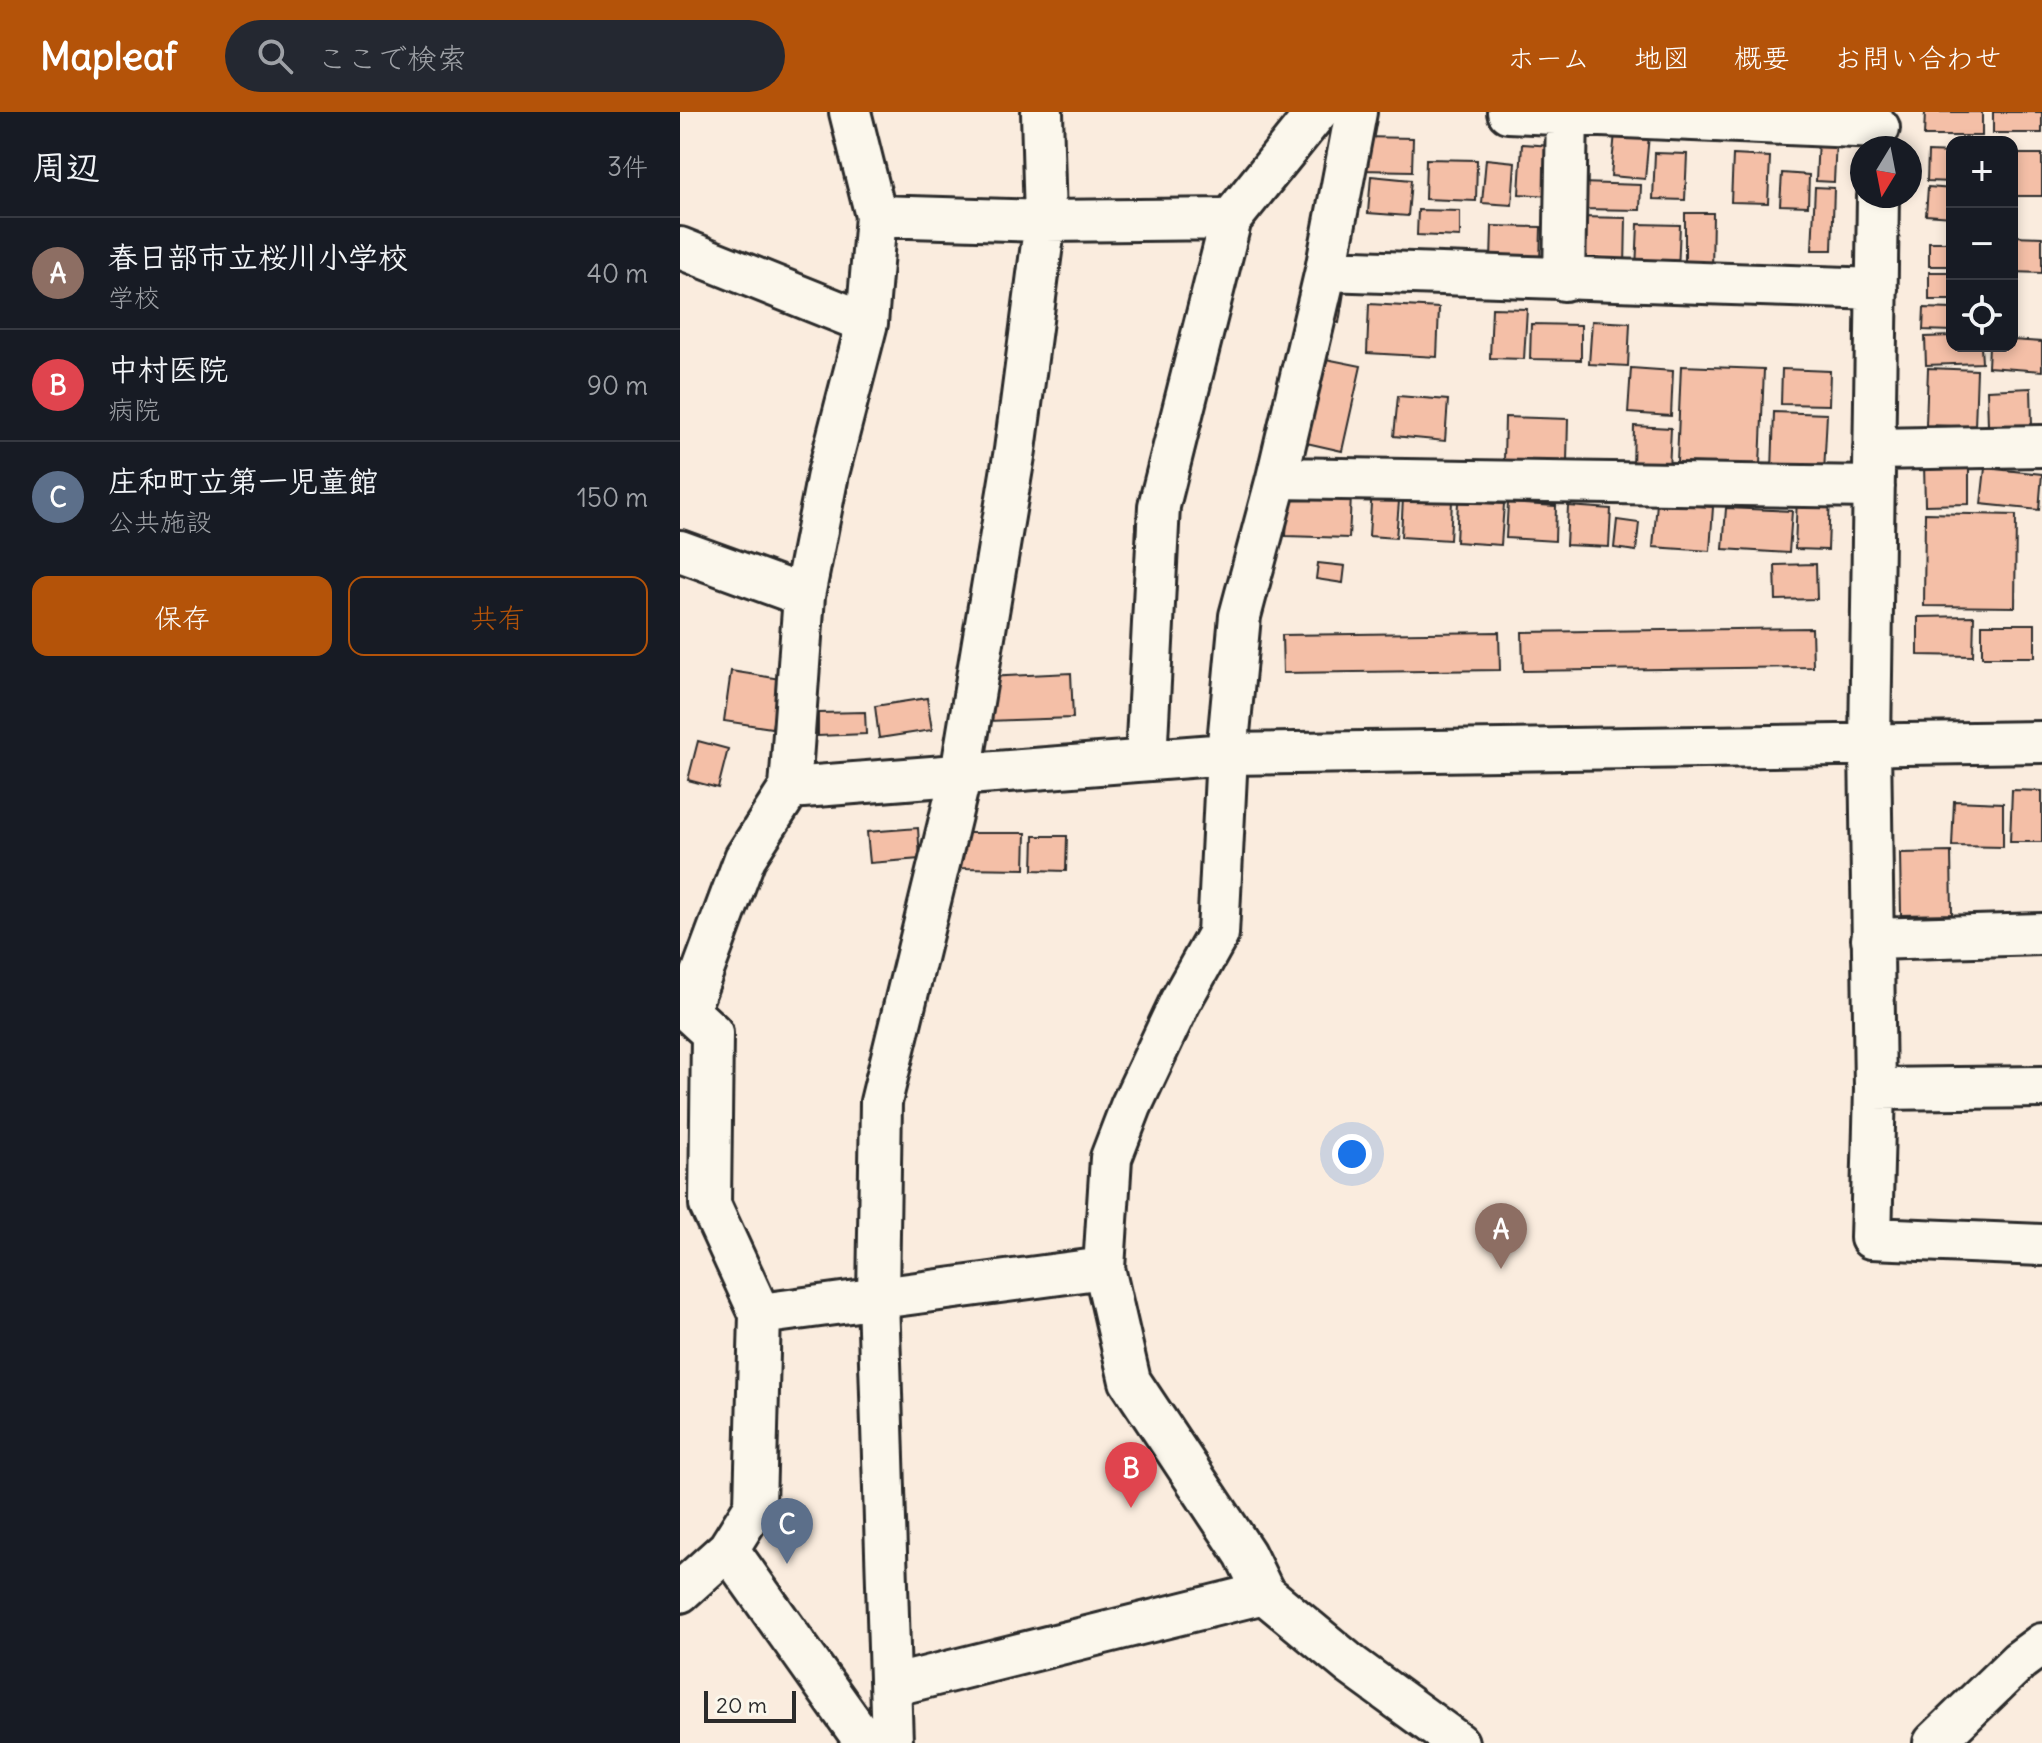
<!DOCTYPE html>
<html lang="ja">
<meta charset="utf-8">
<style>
:root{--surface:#171b24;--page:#242831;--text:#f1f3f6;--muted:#9ea1a6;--line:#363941;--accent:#b45309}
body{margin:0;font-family:Delius,"Klee One",sans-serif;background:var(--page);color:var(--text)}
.controls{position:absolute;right:24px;top:24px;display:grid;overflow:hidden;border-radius:16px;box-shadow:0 4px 12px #0003}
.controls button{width:72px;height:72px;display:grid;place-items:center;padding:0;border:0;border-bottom:2px solid var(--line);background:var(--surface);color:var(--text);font:40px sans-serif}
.compass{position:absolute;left:1170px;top:24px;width:72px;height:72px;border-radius:50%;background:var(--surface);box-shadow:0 4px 12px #0003;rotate:190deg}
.scale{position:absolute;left:24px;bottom:20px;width:92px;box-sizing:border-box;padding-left:8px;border:4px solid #2b2b2b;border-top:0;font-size:22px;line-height:28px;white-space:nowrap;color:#2b2b2b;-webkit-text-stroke:6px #fbf7ec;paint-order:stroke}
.you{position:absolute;left:672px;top:1042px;width:28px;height:28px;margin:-20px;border:6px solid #fff;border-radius:50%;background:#1a73e8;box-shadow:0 0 0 12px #1a73e833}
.badge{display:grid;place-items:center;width:52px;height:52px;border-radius:50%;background:var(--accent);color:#fff;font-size:26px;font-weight:700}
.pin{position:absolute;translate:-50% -66px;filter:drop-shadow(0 2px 4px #0008)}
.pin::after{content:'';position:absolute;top:42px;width:28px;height:24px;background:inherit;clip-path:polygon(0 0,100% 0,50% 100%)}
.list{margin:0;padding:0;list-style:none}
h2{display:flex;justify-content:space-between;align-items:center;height:104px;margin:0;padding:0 32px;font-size:34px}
h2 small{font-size:26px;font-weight:400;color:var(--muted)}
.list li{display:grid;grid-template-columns:52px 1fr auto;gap:24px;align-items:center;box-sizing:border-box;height:112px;padding:0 32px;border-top:2px solid var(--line)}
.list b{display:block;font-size:30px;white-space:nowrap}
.list p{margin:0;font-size:26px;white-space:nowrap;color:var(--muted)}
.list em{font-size:26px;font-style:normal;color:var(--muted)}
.actions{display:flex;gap:16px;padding:24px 32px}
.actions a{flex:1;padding:18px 0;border:2px solid var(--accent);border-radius:16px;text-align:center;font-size:28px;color:var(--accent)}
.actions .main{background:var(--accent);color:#fff}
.icon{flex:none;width:44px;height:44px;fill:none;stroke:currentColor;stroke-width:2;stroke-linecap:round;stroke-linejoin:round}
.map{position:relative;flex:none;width:1362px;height:1631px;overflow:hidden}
header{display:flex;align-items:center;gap:48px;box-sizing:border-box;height:112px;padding:0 40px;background:var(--accent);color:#fff}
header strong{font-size:38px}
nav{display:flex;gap:44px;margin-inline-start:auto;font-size:28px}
.search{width:560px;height:72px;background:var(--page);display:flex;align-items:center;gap:20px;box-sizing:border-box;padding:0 28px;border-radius:44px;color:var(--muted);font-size:30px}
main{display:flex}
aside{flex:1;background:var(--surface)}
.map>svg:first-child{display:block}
</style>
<header>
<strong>Mapleaf</strong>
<div class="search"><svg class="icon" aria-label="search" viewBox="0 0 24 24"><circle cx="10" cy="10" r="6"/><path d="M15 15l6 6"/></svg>ここで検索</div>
<nav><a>ホーム</a><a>地図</a><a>概要</a><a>お問い合わせ</a></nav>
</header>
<main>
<aside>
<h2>周辺<small>3件</small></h2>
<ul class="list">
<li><span class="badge" style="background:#8d6e63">A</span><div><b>春日部市立桜川小学校</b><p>学校</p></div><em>40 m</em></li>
<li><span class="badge" style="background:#e0444e">B</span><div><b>中村医院</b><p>病院</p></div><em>90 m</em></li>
<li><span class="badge" style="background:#5c6f8a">C</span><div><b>庄和町立第一児童館</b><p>公共施設</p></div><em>150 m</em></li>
</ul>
<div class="actions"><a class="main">保存</a><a>共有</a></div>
</aside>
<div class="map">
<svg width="1362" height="1631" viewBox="0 0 1362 1631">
<rect width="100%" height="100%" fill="#faecde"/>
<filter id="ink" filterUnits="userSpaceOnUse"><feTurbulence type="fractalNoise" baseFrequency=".0125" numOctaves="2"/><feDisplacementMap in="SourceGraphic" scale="16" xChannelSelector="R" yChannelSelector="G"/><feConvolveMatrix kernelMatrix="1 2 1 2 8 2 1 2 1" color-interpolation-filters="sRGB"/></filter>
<g filter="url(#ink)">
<path fill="#f4bfa7" stroke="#2b2b2b" stroke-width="2" d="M1245 0H1302V24H1244Z
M1313 0H1362V21H1313Z
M935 20 969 23 965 67 931 64Z
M681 25 733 26 732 59 680 58Z
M1138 26 1156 27 1154 70 1136 69Z
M842 32 873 34 870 84 839 82Z
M1248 40 1272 41V70L1247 69Z
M975 41 1007 42 1005 88 973 87Z
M1332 42H1362V84H1332Z
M1053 43 1090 45 1088 91 1051 90Z
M746 47 797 48 796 89 745 87Z
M806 47 835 50 832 93 802 91Z
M1102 61 1129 63 1128 94 1100 93Z
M691 64 731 68 728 104 688 101Z
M900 71 961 73 960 98 899 97Z
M1135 75 1154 76 1152 138H1132Z
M1248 75 1272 77V105L1246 103Z
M738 98 780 99V125L737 123Z
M1005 101H1033L1032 161 1005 160Z
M900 105 946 106 945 157H899Z
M958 112 1000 113 998 160 956 158Z
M812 114 861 115 860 151 811 150Z
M1332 124 1362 125V161L1332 160Z
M1249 130H1272V154H1249Z
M1249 160H1272V188H1249Z
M650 172 665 174 659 211 644 208Z
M689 192 759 196 757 245 687 241Z
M812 196 847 197 844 247 810 246Z
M1244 196 1272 197V219L1243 218Z
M912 209 950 211 948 254 909 252Z
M851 212 901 213V248L850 247Z
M1272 224V234H1301L1302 251 1246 253 1245 225Z
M1332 228 1362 230V259L1308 255 1309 234H1332Z
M641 246 681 254 662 339 622 330Z
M1001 254 1084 257 1080 353 997 350Z
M951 256 993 259 991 304 948 301Z
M1248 256 1297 258 1295 315 1246 313Z
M1102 257 1150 259 1149 293 1101 292Z
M1351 276 1352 313 1308 314 1307 278Z
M718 284 768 288 765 329 714 324Z
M1094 300 1147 302 1144 361 1092 359Z
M825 305 888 307 887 350 824 348Z
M954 314 991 316 989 358 953 357Z
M1244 353H1289V392L1245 393Z
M1305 356 1362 362 1359 398 1301 392Z
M692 376 720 377 716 426 689 424Z
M608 381 671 384 669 426 606 424Z
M1117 383 1150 384 1148 438 1115 437Z
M723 386 772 389 770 428 721 425Z
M778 390 824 392 821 433 776 430Z
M828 391 876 394 875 429 826 426Z
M977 391 1033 395 1030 439 973 435Z
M888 394 931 397 929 435 886 433Z
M1046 396 1112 399 1109 441 1043 437Z
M1245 401 1336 403 1335 495 1244 494Z
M937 408 959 411 956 439 934 436Z
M638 451 665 454 663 471 636 467Z
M1136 452 1137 487 1096 488 1095 453Z
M1294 504 1293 544 1238 543V505Z
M1302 512H1355V545H1302Z
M1132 516 1133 555 843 559 842 520Z
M819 520 820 558 603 561 602 523Z
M51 559 100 567 92 616 44 609Z
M391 561 393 606 308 609 306 565Z
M247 586 252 618 199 626 195 594Z
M185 600 186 622 138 624V601Z
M18 629 48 637 38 676 8 668Z
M1332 678 1362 679V730H1330Z
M1274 689 1323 691V735L1272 734Z
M238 716 240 747 190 751 187 720Z
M281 721H346L345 757 280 756Z
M354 724H387L386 759 353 758Z
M1271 740 1272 802 1221 803 1220 741Z"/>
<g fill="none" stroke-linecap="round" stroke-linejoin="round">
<defs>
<path id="minor" d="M676 0 646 158 597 366 560 504 547 642 538 822 500 890 451 994 431 1046 424 1156 450 1269 565 1442 584 1481 671 1553 778 1631
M828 0 1199 16
M1198 84 1190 632 1195 977 1191 1126 1362 1133
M196 104 365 109 551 107
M0 136 187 211
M646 158 1197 177
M884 168 887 0
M1194 337 1362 334
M597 366 1194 375
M0 439 124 484
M466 648 479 394 551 107 637 0
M110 676 547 642 1362 630
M1192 827 1362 822
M1195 977 1362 975
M80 1202 424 1156
M48 1437 186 1631
M0 1480 48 1437 75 1394 80 1202 30 1093 32 921 8 899 65 746 110 676 124 484 148 362 187 211 196 104 170 0
M211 1574 584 1481
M212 1631 198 1186 201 990 281 662 335 338 365 109 362 0
M1254 1631 1339 1549 1362 1532"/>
</defs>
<use href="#minor" stroke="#2b2b2b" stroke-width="46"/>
<use href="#minor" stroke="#fbf7ec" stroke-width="40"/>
</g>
</g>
</svg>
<div class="controls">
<button>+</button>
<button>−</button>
<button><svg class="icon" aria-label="locate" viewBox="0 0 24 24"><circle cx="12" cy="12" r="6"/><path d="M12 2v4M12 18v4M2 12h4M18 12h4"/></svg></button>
</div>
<svg class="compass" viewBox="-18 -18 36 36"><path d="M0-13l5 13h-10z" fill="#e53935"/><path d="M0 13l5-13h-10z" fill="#9ea1a6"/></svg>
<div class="scale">20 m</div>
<div class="you"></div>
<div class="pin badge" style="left:821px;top:1157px;background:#8d6e63">A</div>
<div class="pin badge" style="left:451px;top:1396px;background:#e0444e">B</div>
<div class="pin badge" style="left:107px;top:1452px;background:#5c6f8a">C</div>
</div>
</main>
